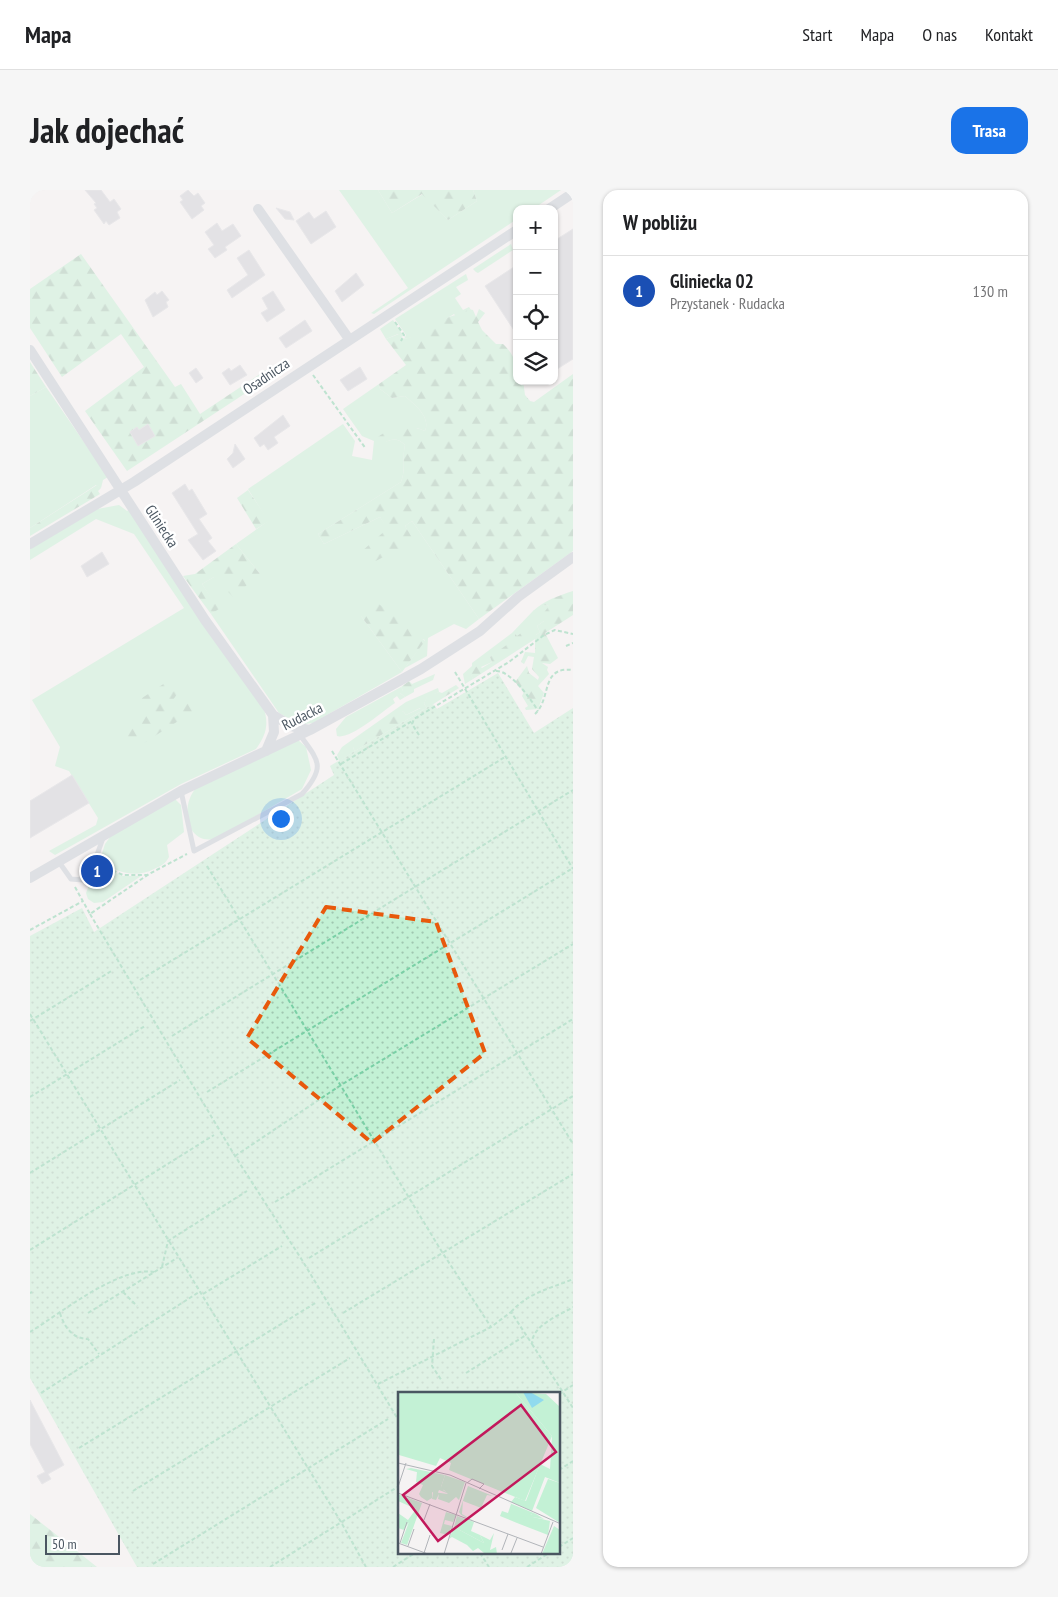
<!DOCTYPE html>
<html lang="pl">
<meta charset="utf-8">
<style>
:root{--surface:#fff;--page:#f6f6f6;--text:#202124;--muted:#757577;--line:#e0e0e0;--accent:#1a73e8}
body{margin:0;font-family:"PT Sans Narrow",sans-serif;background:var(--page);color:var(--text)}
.controls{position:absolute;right:15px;top:15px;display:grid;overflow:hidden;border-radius:10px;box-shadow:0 1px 4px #0004}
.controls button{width:45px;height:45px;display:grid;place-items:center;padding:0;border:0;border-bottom:1px solid var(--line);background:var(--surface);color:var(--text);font:25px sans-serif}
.scale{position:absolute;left:15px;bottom:12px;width:75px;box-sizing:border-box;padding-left:5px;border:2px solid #4a5661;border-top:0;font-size:14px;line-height:18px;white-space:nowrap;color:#4a5661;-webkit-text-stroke:4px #fff;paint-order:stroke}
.you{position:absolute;left:250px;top:628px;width:18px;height:18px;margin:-12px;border:4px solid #fff;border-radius:50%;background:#1a73e8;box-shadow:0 0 0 8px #1a73e833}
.badge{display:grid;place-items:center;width:32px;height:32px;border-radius:50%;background:var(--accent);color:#fff;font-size:16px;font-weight:700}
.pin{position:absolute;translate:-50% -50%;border:2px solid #fff;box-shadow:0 1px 5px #0006}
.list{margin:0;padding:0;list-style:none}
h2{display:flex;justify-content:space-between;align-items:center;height:65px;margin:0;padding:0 20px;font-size:21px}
h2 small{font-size:16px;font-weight:400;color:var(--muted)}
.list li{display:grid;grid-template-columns:32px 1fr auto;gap:15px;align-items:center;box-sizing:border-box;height:70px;padding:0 20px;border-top:1px solid var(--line)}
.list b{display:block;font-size:19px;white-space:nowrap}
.list p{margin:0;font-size:16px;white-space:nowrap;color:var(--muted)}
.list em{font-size:16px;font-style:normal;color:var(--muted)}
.icon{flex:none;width:28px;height:28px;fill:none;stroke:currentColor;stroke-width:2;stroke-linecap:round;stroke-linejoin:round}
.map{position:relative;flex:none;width:543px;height:1377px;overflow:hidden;border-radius:15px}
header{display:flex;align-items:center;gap:30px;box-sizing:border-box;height:70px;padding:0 25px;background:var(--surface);border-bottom:1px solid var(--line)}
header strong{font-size:24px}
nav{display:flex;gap:28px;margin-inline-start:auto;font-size:18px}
.intro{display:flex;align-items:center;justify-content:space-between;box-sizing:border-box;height:120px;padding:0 30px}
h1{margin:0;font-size:35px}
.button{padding:12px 22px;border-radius:15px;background:var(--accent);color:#fff;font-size:18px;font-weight:700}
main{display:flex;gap:30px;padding:0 30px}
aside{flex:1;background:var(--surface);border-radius:15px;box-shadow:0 1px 4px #0004}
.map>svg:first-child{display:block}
</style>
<header>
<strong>Mapa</strong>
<nav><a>Start</a><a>Mapa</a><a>O nas</a><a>Kontakt</a></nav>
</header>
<div class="intro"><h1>Jak dojechać</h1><a class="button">Trasa</a></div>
<main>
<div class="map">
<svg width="543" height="1377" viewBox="0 0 543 1377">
<defs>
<pattern id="forest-firs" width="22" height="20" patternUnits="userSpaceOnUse" patternTransform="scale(1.25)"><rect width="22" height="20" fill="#c3f1d5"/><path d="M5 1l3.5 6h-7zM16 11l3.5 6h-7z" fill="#a0c6b0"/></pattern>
<pattern id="garden-dots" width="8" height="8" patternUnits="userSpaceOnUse" patternTransform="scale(1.25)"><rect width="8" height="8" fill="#c3f1d5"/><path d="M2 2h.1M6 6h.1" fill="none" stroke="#a0c6b0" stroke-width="1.8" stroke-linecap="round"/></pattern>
</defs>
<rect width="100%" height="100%" fill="#f5f3f3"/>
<path fill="#c3f1d5" d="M309 0H348L362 23 393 4 418 30 447 11 443 0H531L503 19H487V29L344 124 341 123 378 98Z
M481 54 483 60 448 83 446 82 443 79Z
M436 84 438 90 426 97 431 104 425 108 433 120 439 117 441 120 438 119 436 128 447 141 440 144 424 124 388 146 374 149 376 145 365 129Z
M363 130 373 145 372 147 368 144 356 149 350 139Z
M349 194 350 199 362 208 375 206C385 215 401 227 395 241L387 238 350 254C360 250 366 246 375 255 372 268 376 279 371 292L288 344 294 354 350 327 358 339 383 351 375 336 382 331 449 429 436 439 424 434 398 448 397 466 375 478 395 450 331 426 372 482 283 533 274 534 265 532 249 523 181 424 188 419 172 394 184 387 230 384 206 354 238 331 218 299 313 234 325 251 322 266 342 270 344 251 332 246 313 219Z
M16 197 78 287 73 290 71 298 66 295 0 338V206Z
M89 315 97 321 100 319 233 516C239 533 237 544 226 559L151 594 25 665 19 661 66 635 68 628 39 581 25 576 30 557 2 510 154 418 104 344 66 329 0 370V356L62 320Z
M514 415 519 416 514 431 507 436 510 442 506 445 487 447 485 444V453L460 467 462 472 440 482 443 489 435 494 433 484 442 476V473L482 443 503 421Z
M371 497 373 500 370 503 375 507 370 510 367 506 363 509 365 513C353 521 320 550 307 546L306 539 316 527Z
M408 498 409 502 397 507 394 514 397 518 393 520 390 518 376 525 373 521 340 549 323 558 325 561 309 571 307 565 312 557 376 512Z
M268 550 276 557 281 580 272 599 188 648C156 658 149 615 167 597Z
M145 609 151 615 154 642 137 655 139 667C136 673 131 676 124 679 104 689 88 681 69 673L75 654 83 643Z
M67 675 93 686H111L73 712 64 713 58 709 56 703Z"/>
<path fill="url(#forest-firs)" d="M348 0H443L447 11 418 30 392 4 362 23Z
M51 64 145 197 151 194 170 224 236 180 240 187 97 281 55 221 114 177 91 144 32 187 0 138V99Z
M438 119 443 120 446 127 449 119 455 123 448 132 452 140 466 154H473C485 165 487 176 487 191H493L495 205 500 211 504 212 543 184V361L449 429 382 331 375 336 384 351 340 374 331 362 357 339 350 327 294 354 288 344 371 292C376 279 372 268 375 255 366 246 360 250 350 254L345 249C361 237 376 233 395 241 401 227 385 215 375 206L362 208 350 199 349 194 376 175 356 149 369 144 374 149C397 145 413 124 433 124L436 128 435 122Z
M0 172 16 197 0 206Z
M67 295 71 298 68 301 70 304 0 346V338Z
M218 300 239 331 226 339 207 308Z
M206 354 230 384 203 407 184 387 172 394 189 419 181 424 153 386 165 384Z
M543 401V425L515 443 528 468 520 474 512 473 518 477 517 480 519 484 508 496 514 503 508 519 496 520 495 518 498 516 492 506 494 502 485 492 497 476 499 483 508 490 509 487 502 479 504 467 498 466 494 474 491 472 495 462 505 463V449L443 489 439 481 449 475 452 478 462 472 460 467 482 451 485 453V444L487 446 494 441 497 445 502 442 506 445 510 442 507 436 514 431 512 425 519 416 514 415 505 422 503 421C515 410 528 406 543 401Z
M349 414 395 451 372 482 331 426Z
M405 484 403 490 384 499V502L375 507 369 502 373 500 371 497 379 491 382 494Z
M141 489 150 500 140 514 162 505 170 517 103 560 92 539 117 523 109 510Z
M426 495 429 498 397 518 394 514 397 506 409 502 412 503Z
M391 518 393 520 325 561 323 558 329 552 340 549 343 538 351 537 354 532 373 521 376 525Z
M0 1324 67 1377H0Z"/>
<path fill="url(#garden-dots)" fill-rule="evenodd" d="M468 483 504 543 543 518V1377H107L0 1188V746L52 718 64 742 304 585 300 576 403 514 407 519ZM369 1203H529V1363H369Z"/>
<path fill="#cdcfd5" stroke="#d7d9de" d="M55 0H71L80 12 84 9 91 19 87 22 90 28 79 35 76 31 74 34 64 20 67 18 64 14 66 13Z
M158 0 164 6 168 3 175 13 171 16 174 20 162 29 150 12 153 10 150 6Z
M246 18 260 22 264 30 255 29Z
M296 21 306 37 281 54 266 31 279 22 284 29Z
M187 33 192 41 203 34 211 46 195 57 197 60 185 68 178 59 184 55 175 42Z
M543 39V169L524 181V51Z
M219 60 235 85 202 108 197 100 218 85 207 68Z
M487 75V145L455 96Z
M326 83 334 95 312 112 305 101Z
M132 101 139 110 136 112 138 117 123 127 115 110 125 102 127 105Z
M243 101 255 120 237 132 231 123 238 119 232 108Z
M275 130 282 141 256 158 249 148Z
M210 175 217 185 200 195 192 183 199 178 201 181Z
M330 177 337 189 318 201 310 190Z
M166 178 173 188 166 193 159 183Z
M253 225 260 236 244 247 248 253 238 260 234 254 230 257 224 248Z
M118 234 125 246 108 256 100 242 107 237 109 240Z
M205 254 215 269 203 278 197 269 203 263Z
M155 294 159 301 162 299 177 324 169 329 182 348 178 351 186 361 173 370 158 350 168 344 142 303Z
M72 362 79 374 57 387 51 376Z
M42 585 59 613 0 648V611Z
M0 1210 34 1275 18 1284 21 1289 12 1294 7 1286 15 1282 0 1254Z"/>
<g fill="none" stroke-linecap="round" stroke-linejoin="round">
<path stroke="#7ad0a6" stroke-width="2" stroke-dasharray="4 2.5" stroke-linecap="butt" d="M365 132 374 145 371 151
M283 185 336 259
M536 456 543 453
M466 481C480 480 501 509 508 521
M425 482 543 679
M505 524C522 508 510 476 543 480
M389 545 382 534 384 529 479 472 514 445 525 440 543 444
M302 561 543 954
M311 574 382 531
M71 675 93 685H117
M177 676 412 1062 461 1137
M45 697 60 724 119 684 157 664
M60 724 205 966 272 1070 369 1231
M0 740 53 711
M110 790 475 567
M0 824 311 1332 336 1377
M0 831 83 780
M142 846 543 600
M177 902 543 678
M0 907 115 836
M205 966 311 895 543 754
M0 983 150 890
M245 1012 543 829
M0 1060 184 945
M279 1068 543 906
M132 1077 138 1051 217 1001
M93 1102 107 1116
M0 1103 2 1102
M173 1104 252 1056
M481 1122C499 1102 520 1099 543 1089
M30 1123C34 1137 43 1149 58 1149L69 1164
M58 1123 147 1068
M313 1123 543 984
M0 1142C31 1123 89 1076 124 1082
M404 1149 402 1176 412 1191
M502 1154 543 1218
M436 1183 496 1145
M348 1194 461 1137 481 1122 502 1154C501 1136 530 1125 543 1117
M11 1203 169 1102
M529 1204 543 1195
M49 1258 287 1112
M529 1280 543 1271
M103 1301 320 1168
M529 1357 543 1348
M450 1363 459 1377
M123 1374 358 1229
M240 1377 369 1296
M363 1377 385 1363
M497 1377 519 1363"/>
<path stroke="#c1cad2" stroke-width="5" d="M151 601 164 661 272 604C296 577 289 571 270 545
M29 672 41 689 53 690 62 679 73 648"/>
<path stroke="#c1cad2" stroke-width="10" d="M228 19 319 149
M519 19 543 3
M0 160 175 430 243 525 261 536 279 540
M0 354 104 292 487 40
M236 561 244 542 243 525
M0 688 151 601 280 540 391 479 450 441 488 407 543 367"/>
</g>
<path d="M0 0H543V1377H0ZM296 717 406 732 455 863 342 953 217 848Z" fill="#f5f3f3" fill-opacity=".55" fill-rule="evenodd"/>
<path fill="none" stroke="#e8590c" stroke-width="4" stroke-dasharray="10 6" stroke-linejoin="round" d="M296 717 406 732 455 863 342 953 217 848Z"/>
<g text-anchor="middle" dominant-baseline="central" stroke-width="5" stroke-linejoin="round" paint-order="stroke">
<g font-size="15" fill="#4a5661" stroke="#fff">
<text transform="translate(236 186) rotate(-34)">Osadnicza</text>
<text transform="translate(132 336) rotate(57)">Gliniecka</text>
<text transform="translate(272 526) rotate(-27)">Rudacka</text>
</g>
</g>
<g transform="translate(368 1202)">
<rect width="162" height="162" fill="#f5f3f3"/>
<path d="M47 83 67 90 61 108 58 105 51 111 40 107 41 102 38 108 34 107 35 100 50 102 43 95ZM70 94 95 104 89 103 83 116 65 109 64 122 76 129 63 123 61 120ZM0 102 24 111 9 153 3 151 11 130 6 138 0 136V121L10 128 18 117 0 109ZM109 110 138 122 146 127 134 125V121L127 130 119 131 102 124 104 119 110 121 113 112ZM59 124 76 130 73 139 82 143 86 151 56 135Z" fill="#c3f1d5"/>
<path d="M117 0 148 2 162 15V91L147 85 134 119 113 110 117 105 128 109 142 72 152 77 154 44ZM13 76 47 83 43 95 50 96 45 98 51 102 41 98 39 103 34 100V106L29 109 23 105 21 102 25 93 18 90 19 80 22 81 8 77ZM122 119 123 126 127 123 125 130 130 122 134 123 130 120 137 122 135 125 152 129 150 143 119 131 124 128 110 121ZM48 120 58 123 55 130 47 128 46 132 54 134 50 143 42 141ZM56 135 86 151 82 143 92 148 96 141 92 158 98 155 99 162 86 161 80 156 75 159 69 153 54 145 51 147Z" fill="#c3f1d5"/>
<path d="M0 0H117L154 44 127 109 58 81 51 78 53 71 42 66 38 74 1 63 0 67ZM150 87 162 91V131L138 116ZM156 134 162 138V162H144Z" fill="#c3f1d5"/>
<path d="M125 0H132L146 8 134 16Z" fill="#90daee"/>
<path fill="none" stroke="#b1b4b9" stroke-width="1" d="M0 71 52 83 163 132M69 91 74 87 86 92 81 97M0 95 8 71M0 101 145 155M26 128 32 112M0 151 30 162M2 151 9 130M10 154 16 137M104 158 110 142M26 161 32 143M113 161 119 146M46 162 68 91M143 162 155 130"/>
<path fill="#c2185b" fill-opacity="0.15" stroke="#c2185b" stroke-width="2.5" d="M123 13 158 60 40 149 5 103Z"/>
<rect width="162" height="162" fill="none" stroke="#4a5661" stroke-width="2.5"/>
</g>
</svg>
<div class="controls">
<button>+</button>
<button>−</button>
<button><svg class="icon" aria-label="locate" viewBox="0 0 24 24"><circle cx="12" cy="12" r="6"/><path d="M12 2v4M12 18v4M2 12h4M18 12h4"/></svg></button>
<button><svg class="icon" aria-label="layers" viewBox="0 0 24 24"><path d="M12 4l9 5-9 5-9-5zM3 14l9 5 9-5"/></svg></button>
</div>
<div class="scale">50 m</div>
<div class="you"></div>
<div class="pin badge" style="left:67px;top:681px;background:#1a4fb4">1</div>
</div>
<aside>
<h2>W pobliżu<small></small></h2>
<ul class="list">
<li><span class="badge" style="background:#1a4fb4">1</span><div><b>Gliniecka 02</b><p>Przystanek · Rudacka</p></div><em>130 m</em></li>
</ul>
</aside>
</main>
